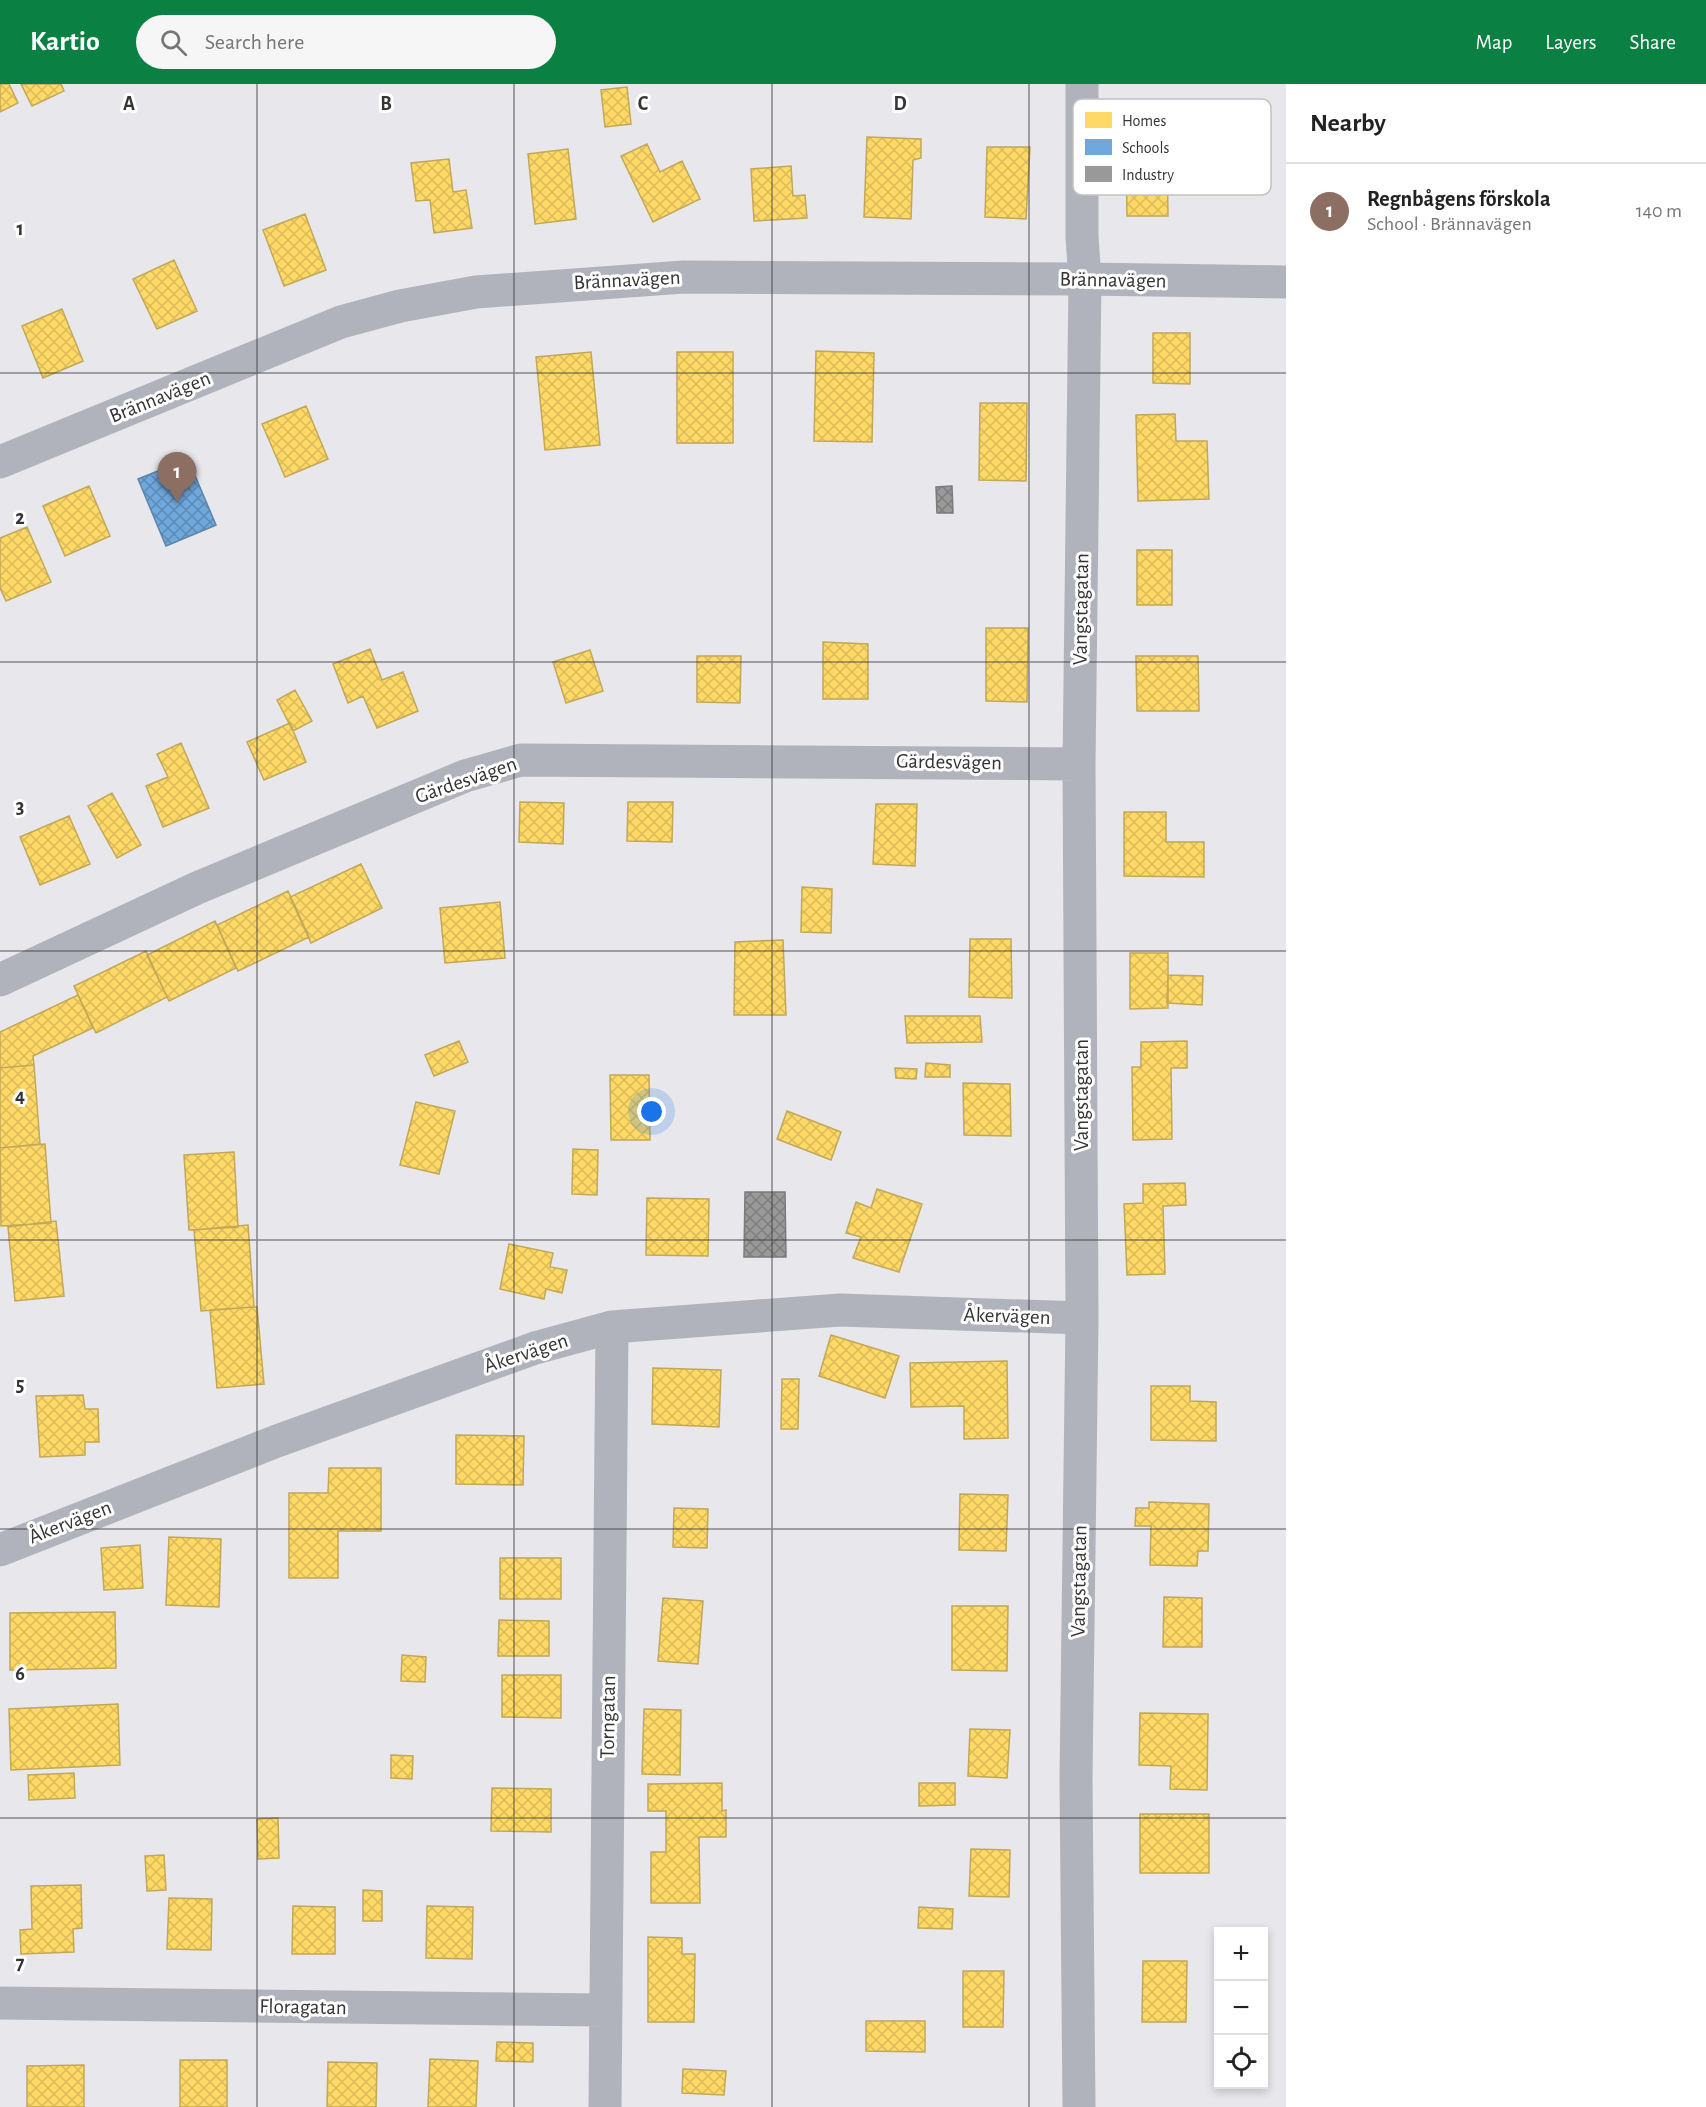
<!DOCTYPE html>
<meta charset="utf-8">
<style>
:root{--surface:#fff;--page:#f6f6f6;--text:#222;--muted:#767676;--line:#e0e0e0;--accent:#0b8043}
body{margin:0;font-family:"Alegreya Sans",sans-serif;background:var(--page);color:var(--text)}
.controls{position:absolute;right:18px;bottom:18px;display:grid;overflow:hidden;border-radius:0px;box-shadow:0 3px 9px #0003}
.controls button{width:54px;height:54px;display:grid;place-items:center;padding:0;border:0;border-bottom:2px solid var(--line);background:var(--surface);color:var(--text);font:30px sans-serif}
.you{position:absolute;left:652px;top:1028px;width:21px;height:21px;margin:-15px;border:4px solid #fff;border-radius:50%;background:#1a73e8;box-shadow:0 0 0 9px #1a73e833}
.badge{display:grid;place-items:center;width:39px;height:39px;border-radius:50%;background:var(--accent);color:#fff;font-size:20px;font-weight:700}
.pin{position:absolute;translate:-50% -50px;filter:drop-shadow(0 2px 3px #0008)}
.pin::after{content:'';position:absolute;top:32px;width:21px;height:18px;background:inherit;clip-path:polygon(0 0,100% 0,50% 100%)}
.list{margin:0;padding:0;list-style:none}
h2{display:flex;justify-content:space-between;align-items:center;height:78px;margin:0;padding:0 24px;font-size:26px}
h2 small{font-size:20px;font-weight:400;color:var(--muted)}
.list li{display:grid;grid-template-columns:39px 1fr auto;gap:18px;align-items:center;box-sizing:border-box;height:96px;padding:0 24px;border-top:2px solid var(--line)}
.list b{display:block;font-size:22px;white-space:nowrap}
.list p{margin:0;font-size:20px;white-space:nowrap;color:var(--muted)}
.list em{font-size:20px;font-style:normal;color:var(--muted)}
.icon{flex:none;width:33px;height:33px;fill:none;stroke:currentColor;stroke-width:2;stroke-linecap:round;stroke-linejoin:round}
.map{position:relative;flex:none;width:1286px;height:2023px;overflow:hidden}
header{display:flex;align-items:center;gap:36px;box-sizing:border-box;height:84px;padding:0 30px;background:var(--accent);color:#fff}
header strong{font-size:28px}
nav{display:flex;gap:33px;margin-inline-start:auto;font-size:21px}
.search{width:420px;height:54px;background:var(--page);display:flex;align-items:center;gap:15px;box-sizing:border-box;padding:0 21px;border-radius:33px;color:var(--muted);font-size:22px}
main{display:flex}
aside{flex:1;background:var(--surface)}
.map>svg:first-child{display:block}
</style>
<header>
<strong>Kartio</strong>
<div class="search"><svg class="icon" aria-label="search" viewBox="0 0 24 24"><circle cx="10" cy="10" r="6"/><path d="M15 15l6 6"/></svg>Search here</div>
<nav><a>Map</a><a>Layers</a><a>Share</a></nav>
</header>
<main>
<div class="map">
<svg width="1286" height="2023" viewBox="0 0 1286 2023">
<defs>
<pattern id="homes-cross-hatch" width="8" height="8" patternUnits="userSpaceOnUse" patternTransform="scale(1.5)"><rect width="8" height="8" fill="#ffd966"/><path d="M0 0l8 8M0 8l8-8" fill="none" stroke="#dbbb59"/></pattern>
<pattern id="schools-cross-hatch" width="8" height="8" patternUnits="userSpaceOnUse" patternTransform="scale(1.5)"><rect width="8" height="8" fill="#6fa8dc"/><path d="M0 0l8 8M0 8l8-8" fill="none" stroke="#5c8ab3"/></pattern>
<pattern id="industry-cross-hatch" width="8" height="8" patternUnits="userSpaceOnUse" patternTransform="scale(1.5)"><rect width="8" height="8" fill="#999"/><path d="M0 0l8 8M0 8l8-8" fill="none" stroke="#7e7e7e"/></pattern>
</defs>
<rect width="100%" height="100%" fill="#e7e7ec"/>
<path fill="url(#homes-cross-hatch)" stroke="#c2a858" stroke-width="1.5" d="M0 0H9L18 19 0 28Z
M21 0H61L64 7 32 22Z
M627 3 631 40 605 43 601 6Z
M1190 23 1191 61H1167L1168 132H1127L1126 60H1145V24Z
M867 53 921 55V74L913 76 911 135 864 133Z
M647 60 660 88 682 77 700 115 653 138 621 72Z
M987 63H1030L1026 135 985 133Z
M568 65 576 135 535 140 528 70Z
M449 75 453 108 466 106 472 144 434 149 430 116 416 117 411 79Z
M791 82 793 112 805 111 807 134 754 137 751 85Z
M305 130 326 186 284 202 263 146Z
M174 176 197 227 157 245 133 195Z
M62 225 83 277 43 294 22 242Z
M1153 249H1190V300L1153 299Z
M816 267 874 269 872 358 814 357Z
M591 268 600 361 545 366 536 273Z
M677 268H733V359H677Z
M980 319H1027L1026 397 979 396Z
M306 322 328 375 285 393 262 340Z
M1175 330 1176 357H1207L1209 415 1138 417 1136 331Z
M89 402 110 452 65 472 43 422Z
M27 443 51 498 6 517 0 504V454Z
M1137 466H1172V521H1137Z
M986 544H1028L1027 618 986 617Z
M823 558 868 560V615H823Z
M370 565 382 596 403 588 418 627 377 644 363 612 348 619 333 580Z
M590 566 603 607 566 619 553 578Z
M697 572H741L740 619 697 618Z
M1136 572H1198L1199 627H1137Z
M295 606 312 637 293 647 277 616Z
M290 639 306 678 264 696 247 658Z
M181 659 209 724 163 743 146 702 168 693 157 670Z
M112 709 141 761 117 774 88 722Z
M520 718 564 719 563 760 519 758Z
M628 718H673L672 758 627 757Z
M876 720H917L915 782 873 780Z
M1124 728H1166V758H1204V793L1124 792Z
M69 732 90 780 40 801 20 753Z
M361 780 382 824 311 859 290 813Z
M802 803 832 805 831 849 801 848Z
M288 807 309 853 238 887 217 841Z
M500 818 505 874 445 879 440 824Z
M215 837 236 884 169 917 147 871Z
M970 855H1011L1012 914 969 913Z
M783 856 786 931H734L735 858Z
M146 867 167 913 96 949 74 902Z
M1130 869H1168V924L1130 925Z
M1168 891 1203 892 1202 921 1167 919Z
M78 911 93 944 33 972 34 981 0 984V948Z
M905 932H980L982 958 907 959Z
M459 957 468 978 434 992 425 971Z
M1187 957V984H1171L1172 1055 1133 1056 1132 983H1141V958Z
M926 979 950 981V993H925Z
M34 981 40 1060 0 1064V984Z
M895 984 917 985 916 995 896 994Z
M610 991H649L650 1056H611Z
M963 999 1010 1000 1011 1052 964 1051Z
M416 1018 455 1027 439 1090 400 1081Z
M787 1027 841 1048 831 1076 777 1055Z
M45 1060 51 1139 1 1142 0 1064Z
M573 1065 598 1066 597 1111 572 1110Z
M234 1068 238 1143 189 1146 184 1071Z
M1185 1099 1186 1121 1163 1122 1165 1190 1127 1191 1124 1120 1143 1119V1100Z
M877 1105 922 1120 899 1188 853 1174 861 1153 846 1149 856 1118 871 1124Z
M647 1114 709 1115 708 1172 646 1171Z
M56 1137 64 1212 15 1217 8 1143Z
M248 1141 254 1223 201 1227 194 1146Z
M509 1160 553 1169 550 1183 567 1186 562 1209 546 1205 544 1215 500 1205Z
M254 1223H257L264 1300 217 1304 210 1226Z
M831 1251 899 1272 885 1314 819 1292Z
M1007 1277 1008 1354 964 1355V1322L911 1323 910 1279Z
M653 1284 721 1286 719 1343 652 1340Z
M782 1295H799L798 1345H781Z
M1151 1302H1190V1317L1216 1318V1357L1151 1356Z
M83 1311 85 1325H98L99 1358H85V1371L40 1373 36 1312Z
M456 1351 524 1352 523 1401 456 1400Z
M329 1384H381V1447H338V1494H289V1409H328Z
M960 1410 1008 1411 1006 1467 959 1466Z
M1149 1418 1209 1420 1208 1467H1198L1197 1482 1150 1481 1151 1442H1135L1136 1424H1149Z
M674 1424 708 1425 707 1464 673 1463Z
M169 1453 221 1455 219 1523 166 1521Z
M140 1461 143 1504 104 1506 101 1464Z
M500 1474H561V1515H500Z
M1164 1513 1202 1514V1563H1163Z
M663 1514 703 1517 698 1580 658 1577Z
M952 1522H1008L1007 1587 952 1586Z
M115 1528 116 1584 10 1586V1529Z
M499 1536 549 1537V1572H498Z
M402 1571 426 1573 425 1598 401 1597Z
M502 1591H561V1634L502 1633Z
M118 1620 120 1681 11 1686 9 1625Z
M644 1625 681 1626 680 1691 642 1690Z
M1140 1629 1208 1630 1207 1706 1170 1705 1171 1682 1139 1681Z
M970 1645 1010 1646 1007 1694 968 1692Z
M391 1671 413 1672 412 1695 391 1694Z
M74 1689 75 1714 29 1716 28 1691Z
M722 1699V1727L726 1726V1753H699L700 1819H651V1768H666V1727H648V1700Z
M919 1699H955V1721L919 1722Z
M492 1704 551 1705V1748L491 1747Z
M1140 1730H1209V1789H1140Z
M278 1734 279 1774 258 1775 257 1735Z
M971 1765 1010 1766 1009 1813 969 1812Z
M164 1771 166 1806 147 1807 145 1772Z
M81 1801 82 1844 73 1845 74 1868 21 1870 20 1846 32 1845 31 1802Z
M363 1806 382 1807V1837H363Z
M169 1814 212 1815 211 1866 167 1865Z
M293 1822 335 1823V1870H292Z
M427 1822 473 1823 472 1875 426 1874Z
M919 1823 953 1825 952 1845 918 1844Z
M648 1853 682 1854V1870H695L694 1938H648Z
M1143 1877H1187L1186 1938H1142Z
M963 1887H1004L1003 1943H963Z
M866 1937H925V1968L866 1967Z
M497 1958 533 1959V1978L496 1977Z
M430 1975 478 1977 476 2023H428Z
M180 1976H227V2023H180Z
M328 1978 377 1979 376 2023H327Z
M84 1981V2023H27V1982Z
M683 1985 726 1987 724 2011 682 2009Z"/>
<path fill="url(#schools-cross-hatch)" stroke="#5d85aa" stroke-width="1.5" d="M188 375 216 441 166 462 138 395Z"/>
<path fill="url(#industry-cross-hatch)" stroke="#7b7b7c" stroke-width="1.5" d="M952 402 953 429H937L936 403Z
M745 1108H785L786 1173H744Z"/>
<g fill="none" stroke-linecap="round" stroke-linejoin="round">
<path stroke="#b0b3bc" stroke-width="33" d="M0 378 341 238 400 222 476 208 684 193 1085 195 1286 198
M0 896 197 804 465 692 521 676 1079 680
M0 1466 277 1357 535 1264 612 1243 840 1226 1082 1234
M0 1919 605 1926
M605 2023 612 1243
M1079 2023 1076 1695 1082 1234 1079 680 1085 195 1082 153V0"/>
</g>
<path fill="none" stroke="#343437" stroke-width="1.5" stroke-opacity="0.55" d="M257 0V2023M514 0V2023M772 0V2023M1029 0V2023M0 289H1286M0 578H1286M0 867H1286M0 1156H1286M0 1445H1286M0 1734H1286"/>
<g text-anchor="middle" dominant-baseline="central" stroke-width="6" stroke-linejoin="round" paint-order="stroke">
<g font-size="21" fill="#343437" stroke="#fff">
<text transform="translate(627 196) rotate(-3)">Brännavägen</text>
<text transform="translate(1113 196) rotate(1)">Brännavägen</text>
<text transform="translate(160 313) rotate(-22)">Brännavägen</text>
<text transform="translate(1081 525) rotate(-89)">Vangstagatan</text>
<text transform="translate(949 678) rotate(1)">Gärdesvägen</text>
<text transform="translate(466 696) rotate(-19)">Gärdesvägen</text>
<text transform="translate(1081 1011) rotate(-90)">Vangstagatan</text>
<text transform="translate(1007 1232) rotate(2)">Åkervägen</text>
<text transform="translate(526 1269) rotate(-18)">Åkervägen</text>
<text transform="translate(70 1438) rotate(-21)">Åkervägen</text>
<text transform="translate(1079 1497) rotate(-89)">Vangstagatan</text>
<text transform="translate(608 1633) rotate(-89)">Torngatan</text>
<text transform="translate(303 1923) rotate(1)">Floragatan</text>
</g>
</g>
<rect x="1073" y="15" width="198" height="96" rx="9" fill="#fff" stroke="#c2c2c3" stroke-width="1.5"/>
<rect x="1085" y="28" width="27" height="16" fill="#ffd966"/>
<rect x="1085" y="55" width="27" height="16" fill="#6fa8dc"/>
<rect x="1085" y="82" width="27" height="16" fill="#999"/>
<g font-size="16" fill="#343437">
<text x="1122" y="42">Homes</text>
<text x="1122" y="69">Schools</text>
<text x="1122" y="96">Industry</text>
</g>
<g font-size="20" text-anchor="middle" font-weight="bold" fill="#343437" stroke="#fff" stroke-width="6" stroke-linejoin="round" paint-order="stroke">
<text x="129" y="26">A</text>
<text x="386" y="26">B</text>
<text x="643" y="26">C</text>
<text x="900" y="26">D</text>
<text x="20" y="151">1</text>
<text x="20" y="440">2</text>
<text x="20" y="729">3</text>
<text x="20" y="1018">4</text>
<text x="20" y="1307">5</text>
<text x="20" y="1596">6</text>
<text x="20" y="1885">7</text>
</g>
</svg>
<div class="controls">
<button>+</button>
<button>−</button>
<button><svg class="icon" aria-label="locate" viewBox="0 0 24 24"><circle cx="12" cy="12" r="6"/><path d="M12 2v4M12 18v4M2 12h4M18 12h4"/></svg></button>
</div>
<div class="you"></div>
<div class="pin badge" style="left:177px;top:418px;background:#8d6e63">1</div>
</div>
<aside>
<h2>Nearby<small></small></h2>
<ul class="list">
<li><span class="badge" style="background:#8d6e63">1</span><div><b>Regnbågens förskola</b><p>School · Brännavägen</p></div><em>140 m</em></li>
</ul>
</aside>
</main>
